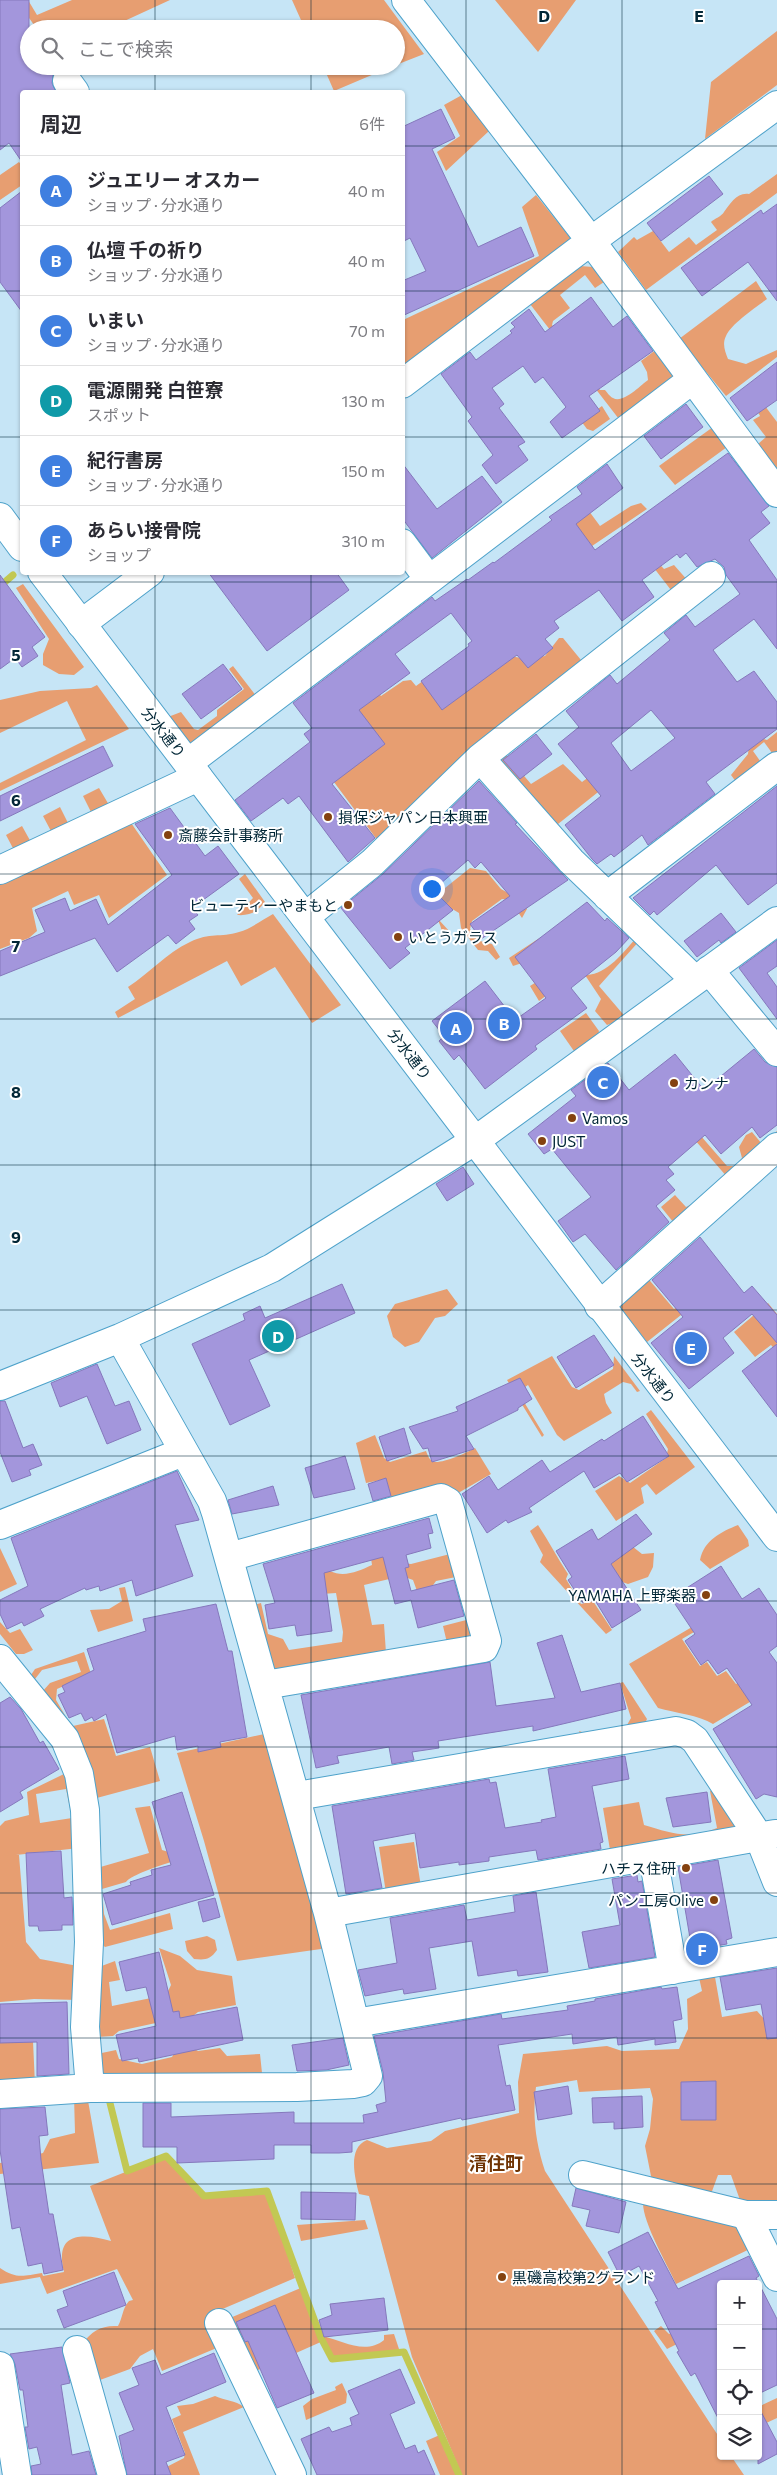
<!DOCTYPE html>
<html lang="ja">
<meta charset="utf-8">
<style>
:root{--surface:#fff;--page:#f7f7f7;--text:#2b2b33;--muted:#7c7c81;--line:#e1e1e2;--accent:#b45309}
body{margin:0;font-family:Commissioner,"Noto Sans JP",sans-serif;background:var(--page);color:var(--text)}
.controls{position:absolute;right:15px;bottom:15px;display:grid;overflow:hidden;border-radius:5px;box-shadow:0 1px 4px #0004}
.controls button{width:45px;height:45px;display:grid;place-items:center;padding:0;border:0;border-bottom:1px solid var(--line);background:var(--surface);color:var(--text);font:25px sans-serif}
.you{position:absolute;left:431px;top:888px;width:18px;height:18px;margin:-12px;border:4px solid #fff;border-radius:50%;background:#1a73e8;box-shadow:0 0 0 8px #1a73e833}
.badge{display:grid;place-items:center;width:32px;height:32px;border-radius:50%;background:var(--accent);color:#fff;font-size:16px;font-weight:700}
.pin{position:absolute;translate:-50% -50%;border:2px solid #fff;box-shadow:0 1px 5px #0006}
.list{margin:0;padding:0;list-style:none}
h2{display:flex;justify-content:space-between;align-items:center;height:65px;margin:0;padding:0 20px;font-size:21px}
h2 small{font-size:16px;font-weight:400;color:var(--muted)}
.list li{display:grid;grid-template-columns:32px 1fr auto;gap:15px;align-items:center;box-sizing:border-box;height:70px;padding:0 20px;border-top:1px solid var(--line)}
.list b{display:block;font-size:19px;white-space:nowrap}
.list p{margin:0;font-size:16px;white-space:nowrap;color:var(--muted)}
.list em{font-size:16px;font-style:normal;color:var(--muted)}
.icon{flex:none;width:28px;height:28px;fill:none;stroke:currentColor;stroke-width:2;stroke-linecap:round;stroke-linejoin:round}
.map{position:relative;flex:none;width:777px;height:2475px;overflow:hidden}
.search{position:absolute;background:var(--surface);box-shadow:0 1px 4px #0004;left:20px;top:20px;width:385px;height:55px;display:flex;align-items:center;gap:12px;box-sizing:border-box;padding:0 18px;border-radius:28px;color:var(--muted);font-size:19px}
.panel{position:absolute;background:var(--surface);box-shadow:0 1px 4px #0004;left:20px;top:90px;width:385px;height:485px;border-radius:5px}
.map>svg:first-child{display:block}
</style>
<div class="map">
<svg width="777" height="2475" viewBox="0 0 777 2475">
<rect width="100%" height="100%" fill="#c6e5f6"/>
<path fill="#e79e71" fill-rule="evenodd" d="M16 0H28L37 15 72 0H170L107 29H37Z
M292 0H384L424 54 396 65V29H305Z
M495 0H576L538 52Z
M777 31V85L705 139 711 82Z
M323 66H393L334 91Z
M462 95 489 131 446 171 437 152 460 136 444 105Z
M19 162 22 166V185L0 200V175Z
M777 174V193L646 290 618 252 634 237 637 240 653 231 669 252 689 237 696 245 717 230 711 222C714 219 722 216 724 212 730 204 737 192 749 194Z
M536 195 572 240 403 367V320L539 256 522 207Z
M580 266 593 267 604 282 595 288 585 275 560 295 570 308 553 321 552 325 600 390H605C607 392 610 397 613 398 623 404 641 385 648 380L647 372 641 361 657 349 674 372 671 386 622 423 530 304Z
M756 281 767 299C756 307 731 324 726 336 722 344 725 351 728 359L746 364 777 350V357L726 396 679 339Z
M602 406 610 419 593 431 587 429 581 421Z
M765 406 777 422V468L774 470 758 444 766 437 753 420 760 416 758 412Z
M713 427 727 447 675 485 659 466Z
M583 503 600 526 631 506 641 503 647 509 592 546 568 515Z
M651 555 664 569 674 565 689 582 674 594 647 559Z
M23 584 84 667 74 675 59 674 43 665V654L49 639 16 588Z
M559 638H563L581 660 578 668 381 845 316 758 324 731 373 700 360 678 363 676 381 696 403 681 411 680 416 686 468 648 526 659 545 656Z
M233 666 257 697 198 743 187 742 168 717 181 712 194 729 198 730 217 716V710L244 689 229 669Z
M97 685 129 729 0 791V783L86 740 67 701 0 733V700L40 691 91 688Z
M777 732V755L775 757 764 742 753 751 763 765 739 786 731 775 748 754 749 746 760 738 767 740Z
M502 750 531 784 563 764 582 782 605 765 617 777 553 828 490 760Z
M99 788 109 805 92 814 83 796Z
M60 807 69 825 52 833 43 816Z
M127 817 167 875 109 918 99 895 74 905 68 891 32 908 37 931 29 938 0 949V873L32 858 38 868 49 860Z
M22 826 32 844 15 852 6 835Z
M470 868 486 871 501 889 526 903 527 909 522 918 510 900 502 899 472 921 470 929 480 941 492 944 500 957 496 960 488 951 478 950 461 928 459 913 449 907 439 920 450 932 443 937C441 921 433 911 423 899L436 890 445 888Z
M245 874 265 902C257 912 250 916 237 915L253 898 239 879Z
M273 914 341 1005 312 1023 275 967 241 986 227 961 118 1018 115 1012 135 999 128 987C150 973 166 953 190 942 210 932 220 938 239 932 250 929 262 920 273 914Z
M556 933 571 959 587 975C607 974 624 952 636 938L641 939 599 986 628 1020H621L607 1025 595 1011 601 999 583 972 575 974 539 1001 530 986 560 967 522 963 513 966 509 958 538 939Z
M586 1013 599 1031 597 1038 576 1054 560 1031Z
M687 1120 727 1166H736L742 1158 739 1147 746 1135 752 1132 762 1144 777 1131V1138L728 1178 694 1139Z
M675 1195 686 1207 698 1201 674 1223 661 1207Z
M645 1275 674 1309 709 1280 715 1288 647 1342 619 1306Z
M447 1289 458 1304 445 1316 435 1318 419 1342 405 1347 393 1337 387 1316 395 1304Z
M768 1303 777 1314V1352L771 1345 755 1357 734 1332Z
M552 1356 572 1387 579 1390 613 1369 614 1356 640 1391 637 1392 631 1384 623 1382 604 1394 606 1403 612 1413 564 1441 557 1435 528 1385 518 1392 544 1435 542 1437 507 1380Z
M651 1410 695 1467 656 1495 647 1484 641 1488 644 1503 616 1521 595 1491 619 1476 630 1483 666 1458 668 1449 646 1414Z
M375 1435 384 1458 390 1462 426 1451C428 1456 430 1462 436 1462 446 1462 466 1453 475 1448L491 1474 453 1496 392 1501 386 1479 366 1483 356 1443Z
M538 1525C549 1541 557 1558 568 1574L566 1579 581 1604 593 1601 612 1630 606 1634 540 1562 543 1555 530 1531Z
M738 1525 748 1540 749 1546 710 1569 700 1560C704 1540 721 1532 738 1525Z
M603 1537 628 1543 642 1554 654 1553 653 1567 648 1577 628 1584 587 1570 608 1556 598 1539Z
M377 1543 385 1561 411 1564 454 1553 461 1576 436 1581 431 1588 417 1591 413 1580 402 1576 364 1585 372 1625 384 1624 386 1653 276 1673 268 1662 251 1606 261 1603 268 1634 283 1639 289 1650 342 1642 343 1632 336 1593 292 1596 327 1562 330 1571C344 1578 359 1571 372 1565L369 1544Z
M0 1548 17 1584 0 1592Z
M125 1587 133 1621 98 1632 90 1610 109 1609 122 1601 119 1588Z
M709 1617 713 1621 682 1639 700 1666 707 1662 717 1676 726 1671 736 1684 761 1668 775 1687 713 1724C699 1715 675 1713 658 1708L629 1664Z
M474 1618 479 1634 448 1647 443 1626Z
M0 1622 10 1633 20 1629 33 1650 24 1654H16L0 1634Z
M84 1652 91 1674 57 1689 56 1700 69 1722H66L42 1692 50 1683 81 1672 77 1661 42 1670 35 1679 31 1675 35 1669Z
M623 1682 647 1719 643 1727 582 1739 579 1731 588 1734 627 1725 631 1718 620 1683Z
M104 1719 116 1756 150 1747 160 1781 93 1799 90 1797 73 1726Z
M269 1733 328 1948 237 1961 204 1841 177 1753Z
M66 1773 79 1848 16 1855H19L26 1942 40 1959 78 1966 80 2000 34 1999 0 2002V1826L5 1821 29 1815 27 1792ZM66 1789 72 1818 40 1823 36 1794Z
M718 1788 738 1829 611 1856 603 1808 639 1802 644 1825C671 1833 689 1840 717 1828L710 1791Z
M150 1806 162 1850 172 1853 174 1861C165 1864 130 1875 126 1882L102 1889 104 1914 110 1930 170 1913 173 1929 105 1947 100 1942 97 1868 149 1853 135 1808Z
M414 1842 421 1887 386 1893 379 1847Z
M207 1936 215 1940 217 1950C210 1960 205 1960 194 1959L187 1951 185 1941Z
M159 1948 180 1956 197 1970 232 1976 236 2005 198 2012 193 2016 191 2047 198 2051 220 2048 227 2056 260 2054 262 2073 102 2084 97 2054 116 2050 119 2059 142 2064 172 2057 176 2050 165 2021 119 2031 113 2036 97 2037 99 1967 115 1961 120 1980 109 1982 112 2006 156 1997 168 1991 171 1985Z
M777 1963 715 1977 722 2017 757 2011 766 2021 777 2016V2204H760L740 2200 731 2175H718L711 2194 652 2181 645 2146 650 2129 653 2099 650 2088 579 2092 577 2080 536 2087C532 2116 536 2144 545 2171L721 2440V2456H731L744 2475H462L412 2357 369 2196 359 2194C355 2178 347 2148 367 2140L387 2148 431 2141 445 2131 519 2113 518 2082 523 2054 607 2046 622 2051 679 2049 688 2029 687 1999 702 1991 698 1973ZM716 2081V2119L682 2120 681 2082Z
M0 2041H33L35 2085 0 2086Z
M87 2095 99 2163 0 2174V2163L43 2153 50 2139 75 2133 74 2096Z
M166 2156 204 2196 267 2191 295 2278 206 2316 219 2347 162 2371 153 2349 140 2356 130 2369 100 2380 92 2378 82 2344C92 2331 101 2325 118 2326 123 2317 122 2309 129 2301L133 2300 117 2269 47 2294 40 2277 0 2284V2268C16 2279 23 2276 42 2273L43 2276 64 2272C54 2232 82 2233 111 2241L90 2186Z
M643 2203 737 2220 752 2248 676 2284C667 2264 643 2223 643 2203Z
M365 2220 368 2229 301 2241 297 2225Z
M303 2287 323 2336C342 2341 366 2355 384 2340V2335L394 2334 400 2352 332 2359 323 2341 251 2373 230 2318Z
M721 2311V2322L667 2349 654 2331 661 2326 669 2334Z
M342 2383 347 2394 346 2403 306 2420 303 2406 312 2399 336 2390 335 2387Z
M215 2396C225 2401 235 2400 244 2407L183 2432 200 2475H151L184 2458 185 2453 172 2419 181 2415 177 2406 193 2404Z
M777 2398V2418L758 2427V2407Z
M442 2434 460 2475H440L426 2441Z"/>
<g fill="none" stroke-linecap="round" stroke-linejoin="round">
<path stroke="#c2c853" stroke-width="7" d="M0 586 13 575
M108 2095 127 2171 166 2156 204 2196 267 2191 321 2338 332 2359 404 2352 459 2475"/>
</g>
<path fill="#a396dc" stroke="#8578bc" fill-rule="evenodd" d="M0 0H29V66H46L53 75 52 83 56 92H22V162L9 143 0 150Z
M441 109 455 138 432 149 478 247 521 227 534 256 402 316V281L426 271 410 238 402 242V127Z
M709 176 723 194 661 241 647 223Z
M22 191V312L0 282V208Z
M777 204V301L748 262 702 296 681 268 761 210 763 214Z
M591 297 613 327 627 316 653 351 589 396 600 411 562 438 550 422 566 407 543 377 535 383 523 366 492 388 504 404 499 408 525 442 518 446 528 460 496 484 482 465 493 455 468 421 472 417 441 374 470 352 476 360 512 333 510 331 515 327 511 323 529 309 545 332Z
M777 362V400L747 421 730 398Z
M686 404 703 427 661 459 644 436Z
M728 453 769 506 761 512 770 523 749 540 777 580V649L754 619 713 650 737 682 754 671 777 702V729L706 782 715 794 648 845 642 835 614 857 611 854 597 864 592 859 565 825 601 796 558 744 579 727 566 711 610 675 617 684 670 640 664 633 686 615 695 627 740 594 726 575 724 567 715 559 697 567 686 553 680 558 677 554 642 580 654 597 622 621 599 590 554 621 559 628 545 639 553 648 528 668 517 655 442 710 421 681 469 646 468 644 472 641 451 613 395 654 410 673 359 710 385 744 332 784 375 838 348 862 299 796 288 804 283 798 251 821 235 800 310 742 304 734 312 728 293 703 432 597 435 601 467 579 468 580 493 562 494 563 552 520 549 517 582 494 577 487 607 464 623 488 576 524 595 550ZM651 710 675 738 631 771 611 743Z
M402 463 437 509 482 476 502 502 432 558 402 518Z
M208 572H336L349 590 267 651Z
M0 575 45 637 32 647 38 656 22 667 15 658 0 669Z
M223 664 242 689 201 719 182 694Z
M536 734 552 754 520 779 503 760Z
M103 746 113 766 0 821V796Z
M479 781 517 823 515 824 568 880 481 939 470 924 510 896 481 862 475 868 468 860 433 890 453 910 405 948 410 953 390 969 341 908 383 874Z
M777 786V883L748 905 716 865 657 915 654 911 650 915 633 898Z
M170 808 205 856 218 846 239 874 192 908 198 915 189 921 195 929 176 944 168 935 117 972 95 938 0 976V951L45 932 35 910 65 898 70 911 96 899 108 925 172 875 135 824Z
M587 902 605 921 607 918 629 938 616 952 571 988 587 1008 535 1046 537 1049 485 1089 459 1055 454 1060 439 1041 444 1036 432 1021 485 981 515 1020 546 998 515 957Z
M721 913 736 932 721 943 719 940 697 957 684 941Z
M777 940V966L767 973 777 987V1019L739 968Z
M754 1049 765 1062 777 1067V1125L760 1138 752 1127 721 1154 705 1135 668 1167 674 1174 666 1180 675 1190 656 1206 669 1222 616 1270 585 1234 573 1242 558 1221 591 1197 552 1149 544 1154 528 1134 576 1096 571 1090 608 1063 629 1090 675 1054 704 1090Z
M463 1167 474 1184 447 1201 436 1184Z
M700 1237 744 1293 752 1286 777 1315V1343L752 1314 723 1338 734 1353 689 1389 651 1343 683 1317 652 1280Z
M342 1284 355 1313 249 1360 270 1406 230 1425 192 1344 245 1320 243 1314 260 1306 265 1318Z
M594 1335 614 1365 576 1388 557 1357Z
M777 1344V1417L742 1371Z
M97 1364 115 1406 129 1401 141 1430 107 1444 87 1396 60 1407 51 1383Z
M520 1378 532 1399 518 1408V1410L466 1436 474 1449 432 1462 428 1448 423 1449 409 1427 458 1411 456 1407Z
M0 1401H5L23 1448 33 1444 42 1465 29 1470 31 1475 12 1482 0 1452Z
M643 1416 669 1456 627 1482 620 1473 594 1488 584 1471 529 1508 532 1512 508 1523 506 1520 487 1533 462 1494 489 1476 498 1490 542 1460 550 1472 602 1439 604 1441Z
M404 1428 411 1453 387 1461 379 1437Z
M345 1456 355 1489 314 1498 305 1468Z
M177 1471 199 1520 175 1525 193 1576 136 1596 132 1580 100 1591 99 1586 86 1590 85 1588 40 1609 44 1616 24 1626 22 1622 7 1629 0 1614V1600L28 1586 11 1538Z
M386 1478 391 1496 373 1501 368 1484Z
M273 1486 279 1505 232 1514 228 1500Z
M636 1514 652 1534 611 1564 641 1610 612 1628 593 1597 583 1603 568 1580 572 1577 556 1551 592 1529 598 1540Z
M429 1518 433 1533 428 1534 431 1548 406 1555 409 1567 405 1568 411 1591 454 1580 464 1616 418 1628 411 1600 395 1604 383 1557 324 1573 332 1631 297 1636 295 1625 269 1629 265 1605 275 1603 263 1564Z
M721 1566 742 1599 759 1588 777 1615V1646L769 1652 777 1663V1797L764 1794 756 1799 713 1729 752 1705 727 1668 718 1674 708 1660 701 1665 685 1641 695 1634 671 1598Z
M216 1604 228 1651H232L247 1737 220 1742 221 1747 198 1752V1746L177 1750 175 1736 117 1753 106 1714 94 1721 92 1717 85 1721 81 1713 69 1718 58 1695 65 1692 62 1686 94 1670 87 1649 146 1631 143 1619Z
M562 1635 581 1692 620 1683 626 1709 533 1731V1726L438 1741 439 1748 412 1752 414 1760 392 1764 389 1747 337 1756 339 1763 316 1768 301 1695 490 1662 496 1706 555 1698 537 1643Z
M10 1697 21 1709 40 1743 43 1741 59 1769 20 1792 23 1798 0 1812V1703Z
M625 1756 629 1779 592 1786 603 1842 600 1843 601 1849 538 1860 536 1850 489 1857V1861L459 1865V1862L420 1868 415 1833 373 1841 382 1888 346 1894 332 1806 489 1779 490 1783 496 1782 505 1828 542 1822 541 1820 556 1817 548 1769Z
M182 1792 214 1895 112 1925 103 1894 131 1885 130 1882 152 1875 151 1870 171 1865 152 1802Z
M707 1792 711 1822 673 1827 666 1798Z
M61 1851 64 1898 72 1897 73 1925H62V1930L39 1931 38 1926H29L26 1853Z
M718 1860 732 1938 726 1940 727 1944 692 1950 678 1867Z
M637 1875 638 1882 642 1881 655 1957 589 1968 582 1932 620 1925 612 1879Z
M536 1892 548 1972 518 1976 517 1970 478 1976 472 1941 429 1948 436 1989 404 1994 403 1989 365 1996 358 1970 397 1963 390 1918 464 1905 467 1920 515 1912 513 1896Z
M215 1898 220 1917 203 1922 198 1902Z
M159 1952 173 2012 179 2011 180 2018 237 2007 243 2040 139 2062 138 2058 122 2061 116 2035 156 2026 146 1987 126 1991 119 1962Z
M777 1968V2038L767 2039 761 2004 726 2010 720 1977Z
M661 1987 662 1989 677 1987 682 2019 673 2021 676 2042 655 2045V2039L618 2045 617 2037 573 2044 572 2034 498 2045 506 2086 510 2085 515 2110 462 2120 461 2118 352 2142V2152L339 2153H311V2145H274V2159L177 2163V2147H143V2103H171V2117L294 2112V2123H364L363 2115 378 2112 376 2105 386 2102 383 2072 374 2036 501 2014 502 2019 568 2010 567 2006 595 2001V1999Z
M67 2002 69 2074 37 2076V2042L0 2043V2004Z
M343 2038 349 2065 326 2070 297 2071 292 2045Z
M716 2081V2120H681V2082Z
M568 2086 572 2114 538 2120 534 2092Z
M642 2096 643 2127 614 2129V2122L593 2123 592 2098Z
M45 2107 48 2135 39 2136 41 2160 49 2214H53L63 2270 44 2274 42 2263 28 2266 20 2227 12 2229 0 2150V2109Z
M576 2188 626 2202 619 2233 586 2226 590 2210 572 2206Z
M301 2192 356 2193 355 2220 301 2219Z
M648 2232 678 2289 749 2256 759 2276 756 2278 777 2319V2385L758 2394V2284H721V2424L695 2373 691 2376 677 2352 679 2351 655 2302 658 2301 639 2266 620 2276 608 2252Z
M114 2272 126 2305 64 2328 57 2310 68 2306 63 2291Z
M384 2298 388 2330 324 2337 319 2320 332 2315 330 2304Z
M275 2305 314 2393 277 2408 248 2341 245 2342 236 2322Z
M62 2347 70 2383 61 2385 72 2455 89 2451 96 2475H32L31 2466 41 2464 37 2447 29 2449 25 2427H28L23 2390H20L15 2364 10 2354Z
M214 2353 226 2382 166 2407 185 2455 166 2462 171 2475H127L119 2436 134 2430 119 2393 139 2385 132 2368 155 2360 161 2375Z
M400 2369 415 2403 390 2414 405 2449 415 2445 418 2453 424 2450 435 2475H317L301 2439 329 2427 332 2432 352 2425 350 2418 359 2414 348 2391Z
M758 2406 777 2442V2454L758 2464Z"/>
<g fill="none" stroke-linecap="round" stroke-linejoin="round">
<defs>
<path id="minor" d="M406 0 591 241 777 493
M67 81 75 92
M402 384 591 241 777 105
M402 543 428 578
M81 624 150 572
M480 758 571 861 695 980
M188 763 693 379
M0 870 198 777
M607 896 777 766
M305 917 372 863 480 758 711 576
M709 970 777 1052
M599 1306 777 1147
M0 1386 120 1338 272 1268 476 1140 777 921
M0 1525 183 1452
M229 1557 441 1498 448 1502 487 1641 484 1648 265 1685
M0 1659 65 1739 79 1774 85 1810 89 1942 85 2027 90 2088
M297 1796 676 1731 687 1734 695 1740 759 1837 777 1882
M653 1856 673 1970
M328 1913 775 1834
M355 2023 777 1952
M0 2094 90 2088 297 2087 353 2084 363 2082 368 2076 328 1913 216 1513 212 1501 120 1338
M583 2175 746 2215
M777 2215H746L777 2277
M219 2323 292 2475
M77 2350 112 2475
M0 2366 17 2475"/>
<path id="tertiary" d="M0 517 22 547
M42 572 777 1537"/>
</defs>
<use href="#minor" stroke="#4ea2ca" stroke-width="30"/>
<use href="#tertiary" stroke="#4ea2ca" stroke-width="30"/>
<use href="#minor" stroke="#fff" stroke-width="28"/>
<use href="#tertiary" stroke="#fff" stroke-width="28"/>
</g>
<path fill="none" stroke="#012636" stroke-width="1" stroke-opacity="0.55" d="M155 0V29M311 0V29M466 0V2475M622 0V2475M155 66V92M311 66V92M0 146H22M402 146H777M0 291H22M402 291H777M0 437H22M402 437H777M155 572V2475M311 572V2475M0 582H777M0 728H777M0 874H777M0 1019H777M0 1165H777M0 1310H777M0 1456H777M0 1601H777M0 1747H777M0 1893H777M0 2038H777M0 2184H777M0 2329H721M758 2329H777"/>
<g fill="#844210" stroke="#fff" stroke-width="2">
<circle cx="328" cy="817" r="5"/>
<circle cx="168" cy="835" r="5"/>
<circle cx="348" cy="905" r="5"/>
<circle cx="398" cy="937" r="5"/>
<circle cx="674" cy="1083" r="5"/>
<circle cx="572" cy="1118" r="5"/>
<circle cx="542" cy="1141" r="5"/>
<circle cx="706" cy="1595" r="5"/>
<circle cx="686" cy="1868" r="5"/>
<circle cx="714" cy="1900" r="5"/>
<circle cx="502" cy="2277" r="5"/>
</g>
<g text-anchor="middle" dominant-baseline="central" stroke-width="4" stroke-linejoin="round" paint-order="stroke">
<g font-size="15" fill="#012636" stroke="#fff">
<text transform="translate(164 732) rotate(52)">分水通り</text>
<text transform="translate(410 1054) rotate(53)">分水通り</text>
<text transform="translate(654 1378) rotate(52)">分水通り</text>
</g>
<g font-size="15" fill="#012636" stroke="#fff" text-anchor="start">
<text x="338" y="817">損保ジャパン日本興亜</text>
<text x="178" y="835">斎藤会計事務所</text>
<text x="338" y="905" text-anchor="end">ビューティーやまもと</text>
<text x="408" y="937">いとうガラス</text>
<text x="684" y="1083">カンナ</text>
<text x="582" y="1118">Vamos</text>
<text x="552" y="1141">JUST</text>
<text x="696" y="1595" text-anchor="end">YAMAHA 上野楽器</text>
<text x="676" y="1868" text-anchor="end">ハチス住研</text>
<text x="704" y="1900" text-anchor="end">パン工房Olive</text>
<text x="512" y="2277">黒磯高校第2グランド</text>
</g>
<g font-size="18" font-weight="bold" fill="#703404" stroke="#fff">
<text x="496" y="2163">清住町</text>
</g>
</g>
<g font-size="16" text-anchor="middle" font-weight="bold" fill="#012636" stroke="#fff" stroke-width="4" stroke-linejoin="round" paint-order="stroke">
<text x="544" y="22">D</text>
<text x="699" y="22">E</text>
<text x="16" y="661">5</text>
<text x="16" y="806">6</text>
<text x="16" y="952">7</text>
<text x="16" y="1098">8</text>
<text x="16" y="1243">9</text>
</g>
</svg>
<div class="controls">
<button>+</button>
<button>−</button>
<button><svg class="icon" aria-label="locate" viewBox="0 0 24 24"><circle cx="12" cy="12" r="6"/><path d="M12 2v4M12 18v4M2 12h4M18 12h4"/></svg></button>
<button><svg class="icon" aria-label="layers" viewBox="0 0 24 24"><path d="M12 4l9 5-9 5-9-5zM3 14l9 5 9-5"/></svg></button>
</div>
<div class="you"></div>
<div class="pin badge" style="left:456px;top:1028px;background:#3f7fe0">A</div>
<div class="pin badge" style="left:504px;top:1023px;background:#3f7fe0">B</div>
<div class="pin badge" style="left:603px;top:1082px;background:#3f7fe0">C</div>
<div class="pin badge" style="left:278px;top:1336px;background:#0f9aa8">D</div>
<div class="pin badge" style="left:691px;top:1348px;background:#3f7fe0">E</div>
<div class="pin badge" style="left:702px;top:1949px;background:#3f7fe0">F</div>
<div class="search"><svg class="icon" aria-label="search" viewBox="0 0 24 24"><circle cx="10" cy="10" r="6"/><path d="M15 15l6 6"/></svg>ここで検索</div>
<section class="panel">
<h2>周辺<small>6件</small></h2>
<ul class="list">
<li><span class="badge" style="background:#3f7fe0">A</span><div><b>ジュエリー オスカー</b><p>ショップ · 分水通り</p></div><em>40 m</em></li>
<li><span class="badge" style="background:#3f7fe0">B</span><div><b>仏壇 千の祈り</b><p>ショップ · 分水通り</p></div><em>40 m</em></li>
<li><span class="badge" style="background:#3f7fe0">C</span><div><b>いまい</b><p>ショップ · 分水通り</p></div><em>70 m</em></li>
<li><span class="badge" style="background:#0f9aa8">D</span><div><b>電源開発 白笹寮</b><p>スポット</p></div><em>130 m</em></li>
<li><span class="badge" style="background:#3f7fe0">E</span><div><b>紀行書房</b><p>ショップ · 分水通り</p></div><em>150 m</em></li>
<li><span class="badge" style="background:#3f7fe0">F</span><div><b>あらい接骨院</b><p>ショップ</p></div><em>310 m</em></li>
</ul>
</section>
</div>
